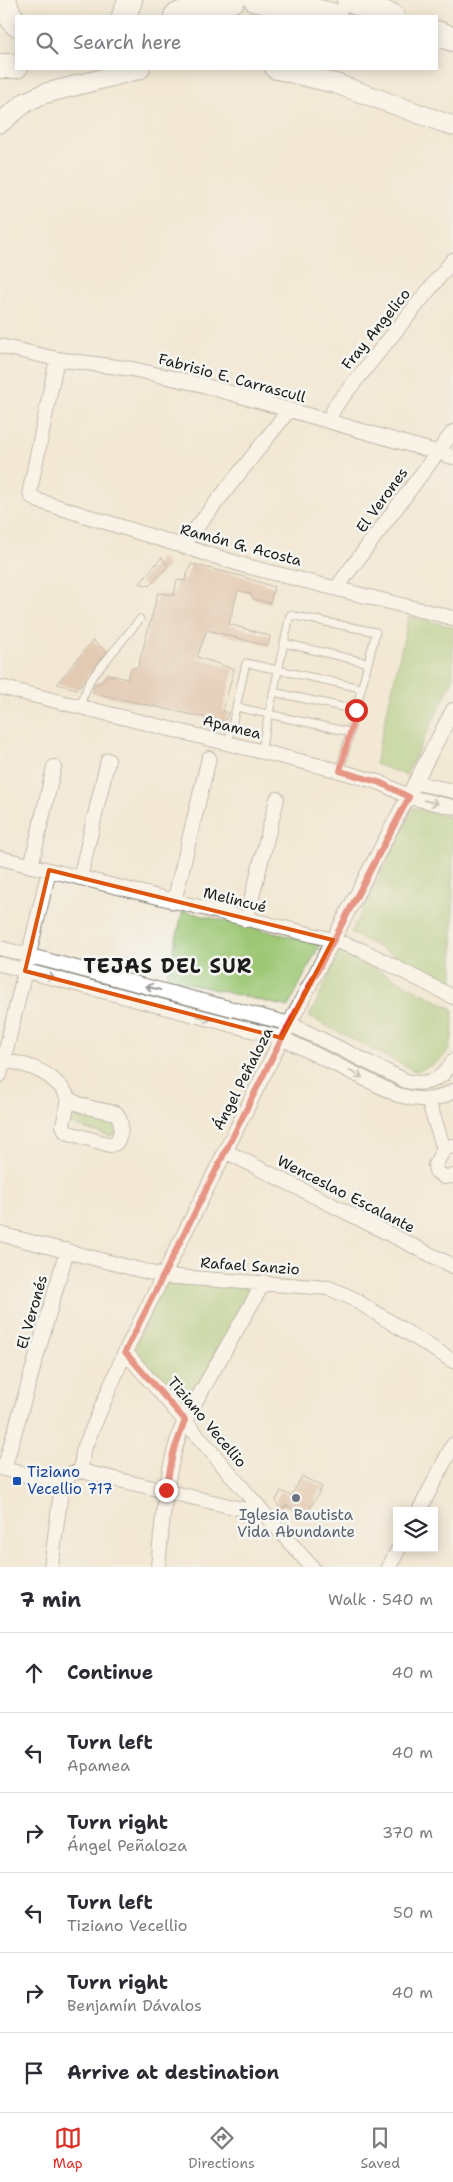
<!DOCTYPE html>
<meta charset="utf-8">
<style>
:root{--surface:#fff;--page:#f2f2f3;--text:#2b2b33;--muted:#7c7c81;--line:#e1e1e2;--accent:#d93025}
body{margin:0;font-family:"Shantell Sans",sans-serif;background:var(--page);color:var(--text)}
.controls{position:absolute;right:15px;bottom:15px;display:grid;overflow:hidden;border-radius:0px;box-shadow:0 2px 12px #0003}
.controls button{width:45px;height:45px;display:grid;place-items:center;padding:0;border:0;border-bottom:1px solid var(--line);background:var(--surface);color:var(--text);font:25px sans-serif}
.stop{position:absolute;width:15px;height:15px;margin:-11px;border:4px solid #d93025;border-radius:50%;background:#fff}
.stop.end{background:#d93025;border-color:#fff;box-shadow:0 1px 5px #0008}
.list{margin:0;padding:0;list-style:none}
h2{display:flex;justify-content:space-between;align-items:center;height:65px;margin:0;padding:0 20px;font-size:21px}
h2 small{font-size:16px;font-weight:400;color:var(--muted)}
.list li{display:grid;grid-template-columns:32px 1fr auto;gap:15px;align-items:center;box-sizing:border-box;height:80px;padding:0 20px;border-top:1px solid var(--line)}
.list b{display:block;font-size:19px;white-space:nowrap}
.list p{margin:0;font-size:16px;white-space:nowrap;color:var(--muted)}
.list em{font-size:16px;font-style:normal;color:var(--muted)}
.icon{flex:none;width:28px;height:28px;fill:none;stroke:currentColor;stroke-width:2;stroke-linecap:round;stroke-linejoin:round}
.map{position:relative;flex:none;width:453px;height:1567px;overflow:hidden}
.search{position:absolute;background:var(--surface);box-shadow:0 2px 12px #0003;left:15px;right:15px;top:15px;height:55px;display:flex;align-items:center;gap:12px;box-sizing:border-box;padding:0 18px;border-radius:0px;color:var(--muted);font-size:19px}
.sheet{height:545px;background:var(--surface)}
nav{display:flex;justify-content:space-around;align-items:center;box-sizing:border-box;height:70px;border-top:1px solid var(--line);background:var(--surface);font-size:14px;color:var(--muted)}
nav a{display:grid;justify-items:center;gap:2px}
nav .on{color:var(--accent)}
.map>svg:first-child{display:block}
</style>
<div class="map">
<svg width="453" height="1567" viewBox="0 0 453 1567">
<rect width="100%" height="100%" fill="#f6f6f2"/>
<filter id="ink" filterUnits="userSpaceOnUse"><feTurbulence type="fractalNoise" baseFrequency=".02" numOctaves="2"/><feDisplacementMap in="SourceGraphic" scale="10" xChannelSelector="R" yChannelSelector="G"/><feConvolveMatrix kernelMatrix="1 2 1 2 8 2 1 2 1" color-interpolation-filters="sRGB"/></filter>
<filter id="wash" filterUnits="userSpaceOnUse"><feTurbulence type="fractalNoise" baseFrequency=".0096" numOctaves="4" result="noise"/><feDisplacementMap in="SourceGraphic" scale="20" xChannelSelector="R" yChannelSelector="G"/><feGaussianBlur stdDeviation="1.12" result="paint"/><feColorMatrix in="noise" values="0 0 0 0 0 0 0 0 0 0 0 0 0 0 0 0 0 1.4 0 .05"/><feComposite in="paint" operator="in"/></filter>
<g filter="url(#wash)">
<rect width="100%" height="100%" fill="#f2e8d4"/>
<path fill="#9dc774" stroke="#5c7248" d="M409 616 453 627V680L406 775 375 764Z
M414 808 453 818V985L351 933Z
M183 911 320 944 288 1007 166 978Z
M341 951 453 1009C453 1047 453 1060 415 1071L309 1017Z
M73 1109 112 1117 117 1121 114 1135 109 1136 75 1126 70 1122Z
M162 1280 244 1287 250 1291V1299L189 1403 183 1405 176 1404 135 1348Z"/>
<g id="blocks">
<path fill="#cfa68b" d="M162 557 168 566 149 586 140 583Z
M191 564 241 576 274 587 270 603 253 599 251 594 238 590 229 624 270 636 268 646 207 630 197 657 234 669 223 711 228 713 225 722 93 693 94 684 101 682 107 674 127 679 131 668 138 667 158 593 174 595 177 580 185 581Z
M93 640 107 652 77 689 57 684Z
M302 1476 322 1487 306 1516 287 1506 279 1509 276 1500 281 1491 291 1496Z"/>
</g>
</g>
<g filter="url(#ink)">
<use href="#blocks" fill-opacity="0" stroke="#878278" stroke-width="1"/>
<g fill="none" stroke-linecap="round" stroke-linejoin="round">
<defs>
<path id="lane" d="M284 643 368 663
M273 692 356 710
M79 707 90 680 140 619
M236 707 350 732
M228 743 246 663 361 688
M261 751 290 615 376 632 340 771"/>
<path id="street" d="M0 346 57 359 132 369 199 384 453 457
M57 359 30 490 31 496 39 501 246 566 453 618
M328 421 336 405 453 260
M182 546 289 410
M337 587 453 432
M0 687 340 771 381 783 409 797 453 807
M417 783 453 791
M0 858 333 940 364 951 453 997
M31 866 54 767
M80 878 108 760
M174 902 209 758
M246 920 277 799
M0 948 290 1024 406 1081C427 1086 442 1081 453 1061
M0 964 282 1038 398 1095C418 1100 435 1103 453 1091
M0 1059C22 1064 43 1068 59 1085 64 1089 66 1096 71 1100 83 1108 102 1110 116 1113 123 1121 122 1134 116 1143L110 1145 66 1132 63 1125 69 1099
M0 1075 49 870
M428 1100 444 1149
M453 1146 444 1149 435 1165 436 1171 444 1177 453 1176
M225 1151 453 1266
M0 1234 163 1276 329 1288 352 1298 453 1361
M125 1352C188 1423 248 1497 312 1567
M0 1468 62 1484
M4 1469 67 1250
M81 1471 83 1451 125 1352 282 1038 453 710
M419 1511 453 1445
M51 1567 62 1484 72 1473 81 1471 263 1514
M158 1567C163 1517 165 1467 185 1420L264 1282
M389 1567 399 1548"/>
<path id="secondary" d="M275 69 337 84 453 126
M0 123 26 102 43 94 140 69"/>
<path id="highway" d="M4 0 8 12 16 24
M256 0 295 6 335 16
M349 0 392 16
M124 16 130 0
M176 16 197 7 233 0
M437 33 453 39
M0 66H16"/>
</defs>
<use href="#lane" stroke="#878278" stroke-width="9"/>
<use href="#street" stroke="#878278" stroke-width="16"/>
<use href="#secondary" stroke="#878278" stroke-width="21"/>
<use href="#highway" stroke="#878278" stroke-width="26"/>
<use href="#lane" stroke="#fff" stroke-width="7"/>
<use href="#street" stroke="#fff" stroke-width="14"/>
<use href="#secondary" stroke="#fff" stroke-width="19"/>
<use href="#highway" stroke="#fff" stroke-width="24"/>
</g>
<defs><path id="oneway-shaft" d="M-6 0H5M1.5-3L5.5 0L1.5 3" fill="none" stroke-width="1.6" stroke-linecap="round" stroke-linejoin="round" transform="scale(1.25)"/></defs>
<g stroke="#999">
<use href="#oneway-shaft" transform="translate(431 802) rotate(13)"/>
<use href="#oneway-shaft" transform="translate(47 976) rotate(15)"/>
<use href="#oneway-shaft" transform="translate(153 988) rotate(-165)"/>
<use href="#oneway-shaft" transform="translate(204 1018) rotate(15)"/>
<use href="#oneway-shaft" transform="translate(356 1074) rotate(27)"/>
</g>
</g>
<g fill="none" stroke-linecap="round" stroke-linejoin="round" filter="url(#ink)">
<path stroke="#d93025" stroke-width="6" d="M166 1490 173 1453 185 1420 125 1352 282 1038 409 797 381 783 340 771 356 710"/>
</g>
<path d="M0 0H453V1567H0ZM49 870 333 940 282 1038 25 971Z" fill="#f2e8d4" fill-opacity=".55" fill-rule="evenodd"/>
<path fill="none" stroke="#de560d" stroke-width="4" stroke-linejoin="round" d="M49 870 333 940 282 1038 25 971Z"/>
<rect fill="#1a4fb4" stroke="#f6f6f2" stroke-width="2" x="12" y="1476" width="10" height="10" rx="2.5"/>
<circle fill="#6b7280" stroke="#f6f6f2" stroke-width="2" cx="296" cy="1498" r="5"/>
<g text-anchor="middle" dominant-baseline="central" stroke-width="5" stroke-linejoin="round" paint-order="stroke">
<g font-size="15" fill="#1c1c1c" stroke="#f6f6f2">
<text transform="translate(376 329) rotate(-51)">Fray Angelico</text>
<text transform="translate(232 378) rotate(15)">Fabrisio E. Carrascull</text>
<text transform="translate(382 500) rotate(-54)">El Verones</text>
<text transform="translate(241 545) rotate(15)">Ramón G. Acosta</text>
<text transform="translate(232 727) rotate(14)">Apamea</text>
<text transform="translate(235 900) rotate(14)">Melincué</text>
<text transform="translate(243 1079) rotate(-63)">Ángel Peñaloza</text>
<text transform="translate(346 1194) rotate(27)">Wenceslao Escalante</text>
<text transform="translate(250 1266) rotate(4)">Rafael Sanzio</text>
<text transform="translate(32 1312) rotate(-74)">El Veronés</text>
<text transform="translate(207 1422) rotate(50)">Tiziano Vecellio</text>
</g>
<g font-size="15" fill="#164399" stroke="#f6f6f2" text-anchor="start">
<text x="27" y="1472">Tiziano<tspan x="27" dy="17">Vecellio 717</tspan></text>
</g>
<g font-size="15" fill="#5b616d" stroke="#f6f6f2">
<text x="296" y="1515">Iglesia Bautista<tspan x="296" dy="17">Vida Abundante</tspan></text>
</g>
<g font-size="20" font-weight="bold" letter-spacing="1" fill="#1c1c1c" stroke="#f6f6f2">
<text x="168" y="966">TEJAS DEL SUR</text>
</g>
</g>
</svg>
<div class="controls">
<button><svg class="icon" aria-label="layers" viewBox="0 0 24 24"><path d="M12 4l9 5-9 5-9-5zM3 14l9 5 9-5"/></svg></button>
</div>
<div class="stop" style="left:356px;top:710px"></div>
<div class="stop end" style="left:166px;top:1490px"></div>
<div class="search"><svg class="icon" aria-label="search" viewBox="0 0 24 24"><circle cx="10" cy="10" r="6"/><path d="M15 15l6 6"/></svg>Search here</div>
</div>
<section class="sheet">
<h2>7 min<small>Walk · 540 m</small></h2>
<ul class="list">
<li><svg class="icon" aria-label="ahead" viewBox="0 0 24 24"><path d="M12 20V5M6 11l6-6 6 6"/></svg><div><b>Continue</b></div><em>40 m</em></li>
<li><svg class="icon" aria-label="left" viewBox="0 0 24 24"><path d="M17 20v-9H6M10 6l-5 5 5 5"/></svg><div><b>Turn left</b><p>Apamea</p></div><em>40 m</em></li>
<li><svg class="icon" aria-label="right" viewBox="0 0 24 24"><path d="M7 20v-9h11M14 6l5 5-5 5"/></svg><div><b>Turn right</b><p>Ángel Peñaloza</p></div><em>370 m</em></li>
<li><svg class="icon" aria-label="left" viewBox="0 0 24 24"><path d="M17 20v-9H6M10 6l-5 5 5 5"/></svg><div><b>Turn left</b><p>Tiziano Vecellio</p></div><em>50 m</em></li>
<li><svg class="icon" aria-label="right" viewBox="0 0 24 24"><path d="M7 20v-9h11M14 6l5 5-5 5"/></svg><div><b>Turn right</b><p>Benjamín Dávalos</p></div><em>40 m</em></li>
<li><svg class="icon" aria-label="arrive" viewBox="0 0 24 24"><path d="M6 21V4h12l-3 4 3 4H6"/></svg><div><b>Arrive at destination</b></div></li>
</ul>
</section>
<nav>
<a class="on"><svg class="icon" aria-label="map" viewBox="0 0 24 24"><path d="M3 6l6-2 6 2 6-2v14l-6 2-6-2-6 2zM9 4v14M15 6v14"/></svg>Map</a>
<a><svg class="icon" aria-label="directions" viewBox="0 0 24 24"><path d="M12 3l9 9-9 9-9-9zM9 14v-3h6M13 9l2 2-2 2"/></svg>Directions</a>
<a><svg class="icon" aria-label="saved" viewBox="0 0 24 24"><path d="M7 4h10v16l-5-4-5 4z"/></svg>Saved</a>
</nav>
